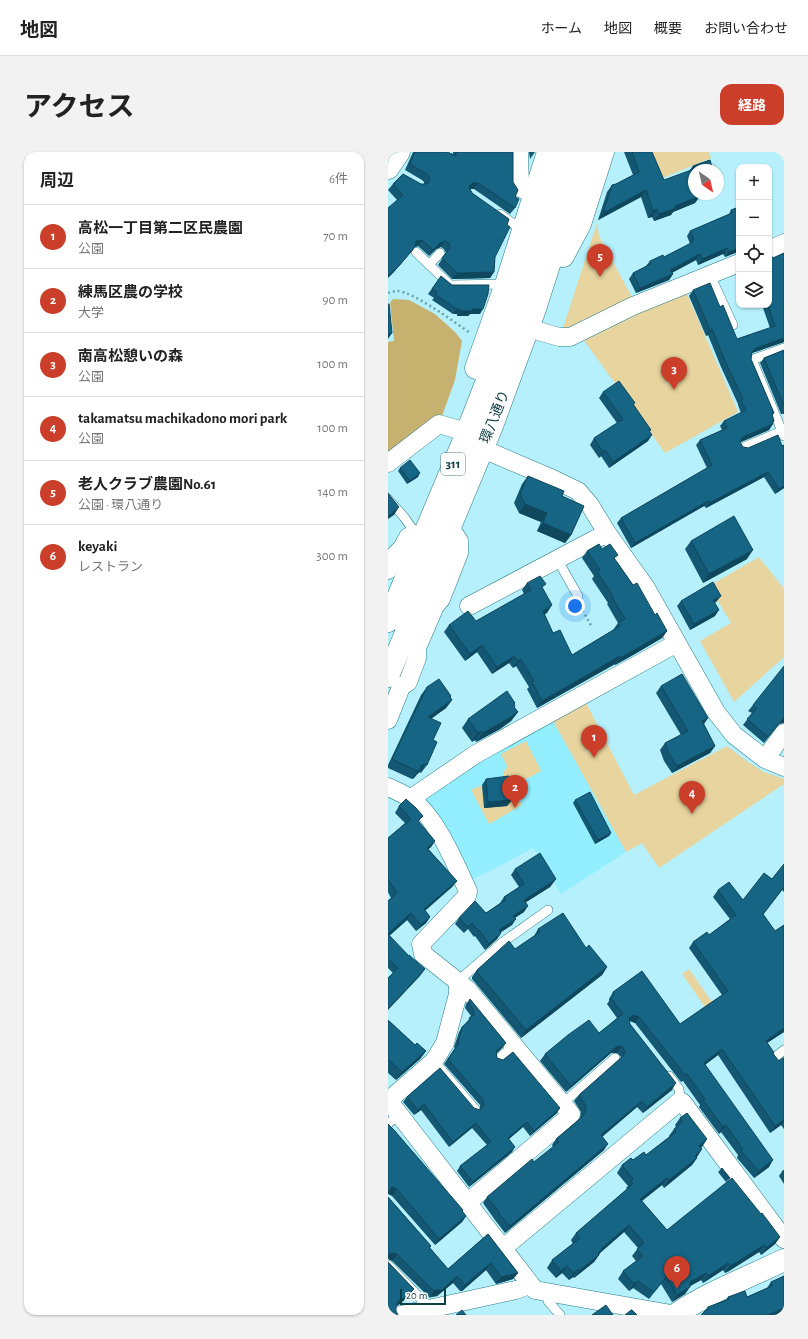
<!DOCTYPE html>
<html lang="ja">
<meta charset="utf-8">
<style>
:root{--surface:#fff;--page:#f2f2f2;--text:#222;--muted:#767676;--line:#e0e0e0;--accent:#ca3e2a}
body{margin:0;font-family:"Alegreya Sans","Noto Sans JP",sans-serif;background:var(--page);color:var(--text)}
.controls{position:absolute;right:12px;top:12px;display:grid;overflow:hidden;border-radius:8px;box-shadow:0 1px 3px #0004}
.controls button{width:36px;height:36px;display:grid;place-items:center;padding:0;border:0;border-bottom:1px solid var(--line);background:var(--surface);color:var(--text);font:20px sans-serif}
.compass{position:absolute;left:300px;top:12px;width:36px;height:36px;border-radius:50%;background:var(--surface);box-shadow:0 1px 3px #0004;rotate:146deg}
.scale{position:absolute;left:12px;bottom:10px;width:46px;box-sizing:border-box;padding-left:4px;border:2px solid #0f3e46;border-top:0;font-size:11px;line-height:14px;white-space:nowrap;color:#0f3e46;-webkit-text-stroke:3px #fff;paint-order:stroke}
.you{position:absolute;left:187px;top:454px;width:14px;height:14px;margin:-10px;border:3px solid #fff;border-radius:50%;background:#1a73e8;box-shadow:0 0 0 6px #1a73e833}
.badge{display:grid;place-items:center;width:26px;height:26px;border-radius:50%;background:var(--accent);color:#fff;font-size:13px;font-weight:700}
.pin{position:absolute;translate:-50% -33px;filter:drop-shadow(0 1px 2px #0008)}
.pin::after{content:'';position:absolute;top:21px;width:14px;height:12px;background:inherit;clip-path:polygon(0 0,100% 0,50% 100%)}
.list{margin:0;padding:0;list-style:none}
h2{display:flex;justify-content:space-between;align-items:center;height:52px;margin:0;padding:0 16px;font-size:17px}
h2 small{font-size:13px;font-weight:400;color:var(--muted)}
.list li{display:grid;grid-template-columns:26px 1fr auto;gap:12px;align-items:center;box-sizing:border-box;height:64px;padding:0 16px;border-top:1px solid var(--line)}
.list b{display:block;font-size:15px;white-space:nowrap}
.list p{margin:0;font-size:13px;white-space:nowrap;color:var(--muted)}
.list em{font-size:13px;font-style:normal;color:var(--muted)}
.icon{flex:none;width:22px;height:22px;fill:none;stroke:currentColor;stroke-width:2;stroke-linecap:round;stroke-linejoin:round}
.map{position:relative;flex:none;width:396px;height:1163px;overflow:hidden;border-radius:12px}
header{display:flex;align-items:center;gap:24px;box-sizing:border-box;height:56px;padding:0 20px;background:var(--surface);border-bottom:1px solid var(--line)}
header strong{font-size:19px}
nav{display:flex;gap:22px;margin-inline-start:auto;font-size:14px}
.intro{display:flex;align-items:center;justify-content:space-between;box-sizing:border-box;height:96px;padding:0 24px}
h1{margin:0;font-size:28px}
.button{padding:10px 18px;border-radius:12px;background:var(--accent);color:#fff;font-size:14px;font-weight:700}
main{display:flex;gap:24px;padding:0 24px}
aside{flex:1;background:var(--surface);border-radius:12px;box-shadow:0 1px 3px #0004}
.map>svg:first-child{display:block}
</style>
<header>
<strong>地図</strong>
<nav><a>ホーム</a><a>地図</a><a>概要</a><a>お問い合わせ</a></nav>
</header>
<div class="intro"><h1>アクセス</h1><a class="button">経路</a></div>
<main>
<aside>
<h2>周辺<small>6件</small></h2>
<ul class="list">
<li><span class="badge">1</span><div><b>高松一丁目第二区民農園</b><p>公園</p></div><em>70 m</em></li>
<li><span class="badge">2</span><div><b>練馬区農の学校</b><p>大学</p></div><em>90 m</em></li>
<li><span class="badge">3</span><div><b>南高松憩いの森</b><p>公園</p></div><em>100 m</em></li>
<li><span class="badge">4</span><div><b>takamatsu machikadono mori park</b><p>公園</p></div><em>100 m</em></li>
<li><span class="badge">5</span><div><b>老人クラブ農園No.61</b><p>公園 · 環八通り</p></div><em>140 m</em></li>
<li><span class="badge">6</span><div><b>keyaki</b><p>レストラン</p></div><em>300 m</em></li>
</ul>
</aside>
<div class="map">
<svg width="396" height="1163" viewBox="0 0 396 1163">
<rect width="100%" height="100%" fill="#b5f0fc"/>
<path fill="#93eeff" d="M165 569 238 700 173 742 145 696 110 715 83 728 35 652 37 645 75 620Z"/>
<path fill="#e7d49e" d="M259 0H321L323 6 270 28Z
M209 71 211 84 246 149 180 181 175 176Z
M298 140 350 260 277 301 195 187 245 162Z
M371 405 396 437V505L346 550 312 489 343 471 321 434Z
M198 551 246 643 339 594 360 610 376 620 396 627V632L271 716 254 691 238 700 165 569Z
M138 589 153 619 124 635 134 653 101 672 83 638 94 633 96 656 117 630 115 620 118 617 119 614 113 602Z
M301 817 324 850 317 855 294 822Z"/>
<path fill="#c7b16f" d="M5 147 21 148 47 162 68 181 74 189 67 228 54 264 0 305V190L6 189 2 151Z"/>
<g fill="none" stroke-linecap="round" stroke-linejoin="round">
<defs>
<path id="service" d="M112 62 134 78
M28 100 62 133 118 132
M41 113 52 101
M322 123 345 173
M396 196 366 207 365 210 396 284
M354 296 394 279
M0 347 16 365 28 382
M169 407 190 444
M70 829 115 790 160 758
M386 906 396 898
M110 907 127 893
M46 909 87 957
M281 924 291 937 292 949
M175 951 227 906
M0 972 11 962
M0 1113 36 1150 37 1157
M161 1141 160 1149 172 1163"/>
<path id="minor" d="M131 0 132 36 146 42
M381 98 396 91
M140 176 171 185H182L245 154 351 111
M83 292 165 327 190 339 202 353 219 381 258 436 328 560 346 583 377 607 396 615
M0 311 51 272 78 280
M0 418 8 402 14 396 20 385 28 382 36 384
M81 454 219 381
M0 568 13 535 20 530 29 506V496L47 454 53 447 71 401V389L62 375
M377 607 396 581
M0 635C7 638 15 642 22 646 49 666 66 709 80 739L79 744 33 792 35 802 79 837 183 962 182 964 79 1051
M22 647 88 602 289 491
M0 948 147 1138 289 1163
M1 948 46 909 57 891 70 842V829
M114 1097 292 949 295 951 396 1087
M13 1163 128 1138 141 1133"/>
<path id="tertiary" d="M0 16 11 0"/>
<path id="secondary" d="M287 1163C321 1140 359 1126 396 1108"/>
<path id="primary" d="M175 104 192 72 215 0
M88 216 118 132 160 0
M0 469 76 288 128 154 177 0
M0 524 104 274 147 157 197 0"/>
</defs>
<use href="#service" stroke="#287c8b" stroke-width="10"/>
<use href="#minor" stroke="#287c8b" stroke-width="19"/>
<use href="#tertiary" stroke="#287c8b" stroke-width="23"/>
<use href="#secondary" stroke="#287c8b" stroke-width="23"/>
<use href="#primary" stroke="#287c8b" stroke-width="23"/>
<path stroke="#6ba1ab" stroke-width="2.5" stroke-dasharray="2 3" stroke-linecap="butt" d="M0 141C3 140 6 139 9 139 24 139 68 171 82 181
M192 454 204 475"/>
<use href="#service" stroke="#fff" stroke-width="9"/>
<use href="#minor" stroke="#fff" stroke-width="18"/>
<use href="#tertiary" stroke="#fff" stroke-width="22"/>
<use href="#secondary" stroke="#fff" stroke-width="22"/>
<use href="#primary" stroke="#fff" stroke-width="22"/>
</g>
<path fill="#135772" d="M25 0H59L65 2V0H125V30L127 45V56L122 62 86 37H82L84 41 119 73 107 105 106 120 102 126 64 127 50 113 58 101 56 97 53 95 48 97 41 104 30 94 27 95 22 101 5 121 9 48 0 38 5 32H36V30L34 28 17 18Z
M141 0H147L142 7Z
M236 0H264L276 28 301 19 305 14 322 8 312 44 307 51 285 60 283 63 266 69 264 65 260 66 253 45 210 68 219 40 224 33 228 32 245 23Z
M351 55V101H347L337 105 335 102 310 113 308 108 284 121 285 122 281 128 248 141 241 127 245 121 258 114 262 109 276 105 302 92 299 84 302 79 341 62 343 58Z
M53 124 92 162H82L80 164H69V162H65L44 148 46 146 40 142Z
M305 138 332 155 349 187 382 176 374 153H381L396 190 364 201 363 207 386 261 384 264 386 269 381 278 352 290 355 295 360 296 394 294 396 293V336L387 342 376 325 318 356 316 354 243 396 229 371 233 366 319 316 308 293 312 288 334 278 332 274 336 269 353 261 350 253V252L333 215 320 183 318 184 301 144Z
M396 198V262H393L372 211 376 206Z
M215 240 245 253 263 278 261 279 260 289 221 316 213 304 211 306 202 293 206 286 229 271 211 246Z
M12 316 30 325 19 332 10 319Z
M140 324 174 344 183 383 177 391 149 379 153 370 131 361 126 351 134 332Z
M303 389 359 407 315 431 297 397Z
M214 397 227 407 245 433 279 479 274 486 245 503 227 513V512L149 556 139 537 141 535 128 514 125 516 121 511 104 522 89 500 77 509 56 480 61 473 88 469 136 442 134 438 139 431 155 437 159 461 156 462 165 481 184 503 225 478 230 471 219 452 220 451 204 427 206 424 194 406 199 399Z
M293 449H329L327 451V464L302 478 289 454Z
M273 534 320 566 316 572 327 594 322 601 284 621 276 609 272 598 277 591 293 583 268 541Z
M39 535 63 544 62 545 64 548 58 556 43 567 45 588 39 613 33 621 31 620 26 626 24 627 0 616V613L33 543Z
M127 551 126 552 127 554 126 555 130 560 123 569 112 577 88 590 87 588 84 590 74 576 80 567Z
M365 553 391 572 376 591 355 573 364 561 360 559Z
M98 627 124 648 119 654 96 656 94 633Z
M187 648 223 681 221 684 207 692 185 651Z
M11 654 31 670 47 689 43 695 40 697 69 729 64 735 37 759 42 765 38 771 28 779 19 768 1 784 32 824 5 821 0 816V749L3 746 0 740V686L17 671 7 661Z
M396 712V740L394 738 375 763 387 779 396 773V880L379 891 386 903 391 909 396 906V977L393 973 382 981 330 903 317 913 381 1015 366 1026 349 1006 350 1003 333 980 331 982 311 955 312 953 295 929 293 930 247 871 242 869V872L284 938 255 961 249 955 214 985 216 998 117 1081 107 1068 95 1051 99 1045 146 1010 165 995 164 993 168 987 192 966 193 960 186 949 191 943 232 907 233 905 229 901H223L178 940 152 909 157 902 211 881 229 866 219 852 221 849V847L225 840 292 872 334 843 301 796 305 790 321 783 342 767 325 745 330 738 355 748 384 727Z
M127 717 168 727 162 735 138 750 136 760 127 766 124 773 113 780V781L109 787 97 798 87 784 86 785 80 777 76 781 67 772 71 766 98 761 112 751 116 745 131 735 123 723Z
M150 777 198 796 219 815 214 823 133 886 84 827V825L89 818 127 797 146 784Z
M82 847 118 891 114 896 108 901 109 906 169 961 142 984 135 975 121 987 124 1000 81 1035 69 1019 72 1014 99 993 84 976 61 995 33 958 26 963 15 950 19 945 92 958V953L56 912 67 896 66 895 71 880 74 875 78 872H77L82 866V865L83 864 77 856 78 852Z
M0 868 27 893 38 899 32 907 8 928 0 921Z
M292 966 319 987 313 996 314 997 308 1006H309L304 1013 276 1036 274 1033 254 1049 279 1078 392 1085 387 1092 373 1103 371 1100 341 1119 337 1121 335 1118 315 1131 313 1128 302 1134 297 1142 284 1150 273 1132 261 1147 245 1136 241 1139 230 1127 235 1119 248 1109 244 1104 250 1096 236 1080 212 1101 211 1103 206 1110 186 1126 185 1125 181 1128 174 1121 168 1126 159 1116 164 1108 185 1092 183 1088 188 1081 239 1037 238 1036 240 1034 229 1021 234 1013 258 1003 281 985V984L286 977 288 975 287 973Z
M0 972 78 1064 74 1070 47 1093 4 1044Z
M333 1017 342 1026 338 1030 330 1020Z
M395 1018H396V1032L391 1024Z
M0 1045 43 1094 42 1096 60 1117 100 1082 130 1121 125 1127 108 1132 98 1118 74 1139H72L65 1131 49 1144 43 1145 42 1146 4 1109Z
M396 1124V1160L389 1163H313L316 1160 320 1155 338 1148 340 1145H359L379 1136 383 1130Z"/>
<path fill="#0f475d" d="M84 31H90L86 37H80Z
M258 38 253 45 210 68 215 61Z
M312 44 307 51 285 60 283 63 266 69 271 62 287 54Z
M269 57 264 65 260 66 265 59Z
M34 88 30 94 24 96 28 89Z
M57 89 53 95 48 97 41 104 45 98 52 91Z
M27 95 22 101 5 121 0 126V124Z
M339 96 335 102 310 113 314 107Z
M351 96V101H347L337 105 341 100Z
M312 102 308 108 279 123 282 118Z
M106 120 102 126 64 127 69 121Z
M285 122 281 128 248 141 252 136Z
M69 157H72L69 162H65Z
M84 157H95L92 162H82L80 164H69L73 159Z
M324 177 320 183 318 184 322 178Z
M4 181 0 187V182Z
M396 186V190L364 201V200L368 196Z
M386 269 383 273 385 272 381 278 351 291 355 285Z
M264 283 260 289 221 316 225 310Z
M217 298 213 304 211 306 215 300Z
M380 320 376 325 318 356 321 351Z
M32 321 30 325 19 332 22 329Z
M396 334V336L387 342 391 337Z
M320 349 316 354 243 396 247 391Z
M137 352 159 361 153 370 131 361Z
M11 355 6 363 0 367V364Z
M155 371 183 383 177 391 149 379Z
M365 398 359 407 315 431 321 422Z
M333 444 329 449 321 454 325 448Z
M164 453 159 461 150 466 155 459Z
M331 458 327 464 302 478 306 472Z
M279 479 274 486 245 503 227 513 232 506Z
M94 493 89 500 77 509 82 502Z
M126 504 121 511 104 522 109 515Z
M232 504 227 512 149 556 154 549Z
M133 507 128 514 125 516 130 509Z
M64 548 58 556 34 573 40 565Z
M130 560 123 569 112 577 88 590 95 581Z
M396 565V571L391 572 376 591Z
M320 566 315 573 314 569Z
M93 579 87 588 84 590 90 581Z
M327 594 322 601 284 621 289 614Z
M34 613 35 614 30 622H29L26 626 24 627Z
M124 648 119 654 96 656 100 650Z
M223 681 221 684 207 692 210 688Z
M47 689 43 695 35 702 39 696Z
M168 727 162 735 132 754 136 748Z
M69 729 64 735 31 763 36 757Z
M140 754 136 760 121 769 125 764Z
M23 761 19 768 0 785V783Z
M42 765 38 771 28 779 33 773Z
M128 767 124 773 107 784 111 778Z
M113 781 109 787 97 798 101 792Z
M219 815 214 823 133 886 138 878Z
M37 817 32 824 0 858V857Z
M246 863 251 865 247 871 242 869 241 866Z
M396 876V880L373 895 378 889Z
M118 891 114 896 105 905 108 899Z
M234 894 229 901H223L178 940 183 934 228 895Z
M334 897 330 903 311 917 316 911Z
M38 899 32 907 8 928 14 920Z
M288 931 284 938 255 961 259 955Z
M254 949 249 955 209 989 213 983Z
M36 952 33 958 26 963 30 958Z
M172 956 169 961 142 984 146 979Z
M396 968V969L393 973 382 981 387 974Z
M139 970 135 975 116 991 120 986Z
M88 971 84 976 61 995 65 990Z
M338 973 333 980 331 982 335 975Z
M319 987 314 995 306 1001 311 994Z
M220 992 216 998 117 1081 122 1074Z
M127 995 124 1000 81 1035 85 1030Z
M314 997 309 1005 302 1011 307 1004Z
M309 1006 304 1013 276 1036 281 1028Z
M385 1008 381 1015 366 1026 371 1019Z
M279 1026 274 1033 247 1054 252 1047Z
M4 1035 9 1037 4 1044 0 1042V1038Z
M78 1064 74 1070 47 1093 51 1087Z
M241 1073 236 1080 212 1101 209 1105 211 1103 206 1110 186 1126 191 1119 213 1097Z
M392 1085 387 1092 373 1103 378 1096Z
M376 1093 371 1100 341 1119 337 1121 342 1114Z
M4 1101 9 1102 4 1109 0 1107V1102Z
M103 1111 98 1118 74 1139H72L77 1133Z
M340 1111 335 1118 315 1131 320 1124Z
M179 1114 174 1121 168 1126 173 1119Z
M190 1117 185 1125 181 1128 186 1121Z
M130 1121 125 1127 108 1132 113 1125Z
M318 1121 313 1128 297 1137 302 1130Z
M69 1124 65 1131 49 1144 43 1145 42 1146 46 1139Z
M250 1129 245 1136 241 1139 246 1132Z
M302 1135 297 1142 284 1150 289 1143Z
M26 1137 21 1144 12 1152 6 1156 10 1149Z
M396 1156V1160L389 1163H380Z"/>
<path fill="#166585" stroke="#0f475d" d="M27 0H59L68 4V0H125V30L130 38 127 45 131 47 127 56 90 31H84L81 35 84 41 121 67 119 73 122 75 107 105 106 120 69 121 54 106 62 96 61 91 57 89 52 91 45 98 34 88 28 89 27 95 10 115 0 124V56L15 43 5 32 15 22 33 32H38L41 30V24L39 22 22 12Z
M244 0H264L276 28 306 17 305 14 322 8 325 18H306V42H311L312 44 287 54 288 56 271 62 269 57 265 59 258 38 215 61 224 33 228 32 251 20Z
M351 55V96L341 100 339 96 314 107 312 102 282 118 285 122 252 136 245 121 263 112 262 109 275 103 276 105 305 90 304 88 306 87 302 79 344 61 343 58Z
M396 101V186L368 196 364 200 363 207 386 261 384 262 386 269 384 270 385 272 355 285 352 290 355 295 360 296 390 283 394 294 396 293V334L391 337 380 320 321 351 320 349 247 391 233 366 324 313 312 288 339 276 336 269 358 258 353 248 355 247 337 209 324 177 322 178 305 138 322 131 332 155 335 153 349 187 387 174 380 153H381V102L383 103 385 106Z
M53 124 64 133H101L100 142 95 157H84V159H73L72 157H69L48 143 49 140 44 137Z
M0 152H1L4 181 0 182Z
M396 198V254L376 206Z
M231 229 247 251 245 252 263 278 261 279 264 283 225 310 217 298 215 300 206 286 235 267 215 240Z
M22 308 32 321 22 329 12 316Z
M140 324 176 339 174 344 196 354 183 383 155 371 159 361 137 352 132 342Z
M0 341 11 355 0 364Z
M346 364 365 398 321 422 303 389Z
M211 392 214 397 222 392 230 403 226 406 245 433 249 431 267 463 269 461 279 479 250 496 232 506V504L154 549 144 530 146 529 133 507 130 509 126 504 109 515 94 493 82 502 61 473 80 459 88 469 143 438 139 431 152 424 158 432 154 435 164 453 155 459 165 481 172 478 184 503 232 474 230 471 237 467 224 445 225 444 209 420 212 418 199 399Z
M325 430 333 444 325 448 331 458 306 472 293 449Z
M396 514V565L380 585 359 567 369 556 365 553Z
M294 522 320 566 314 569 327 594 289 614 281 602 277 591 300 579 273 534Z
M51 527 63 544 62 545 64 548 40 565 53 571 45 588 49 590 39 613 36 612 35 614 34 613 32 618 29 619 4 607 39 535Z
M119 539 127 551 126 552 127 554 126 555 130 560 118 568 95 581 93 579 90 581 80 567Z
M121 624 124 648 100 650 98 627Z
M202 640 223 681 210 688 187 648Z
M18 647 28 656 35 664 30 669 47 689 39 696 69 729 36 757 42 765 33 773 23 761 0 782 21 804V803L37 817 0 857V826L10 816 0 806V749L9 741 0 727V686L23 667 11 654Z
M152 701 168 727 166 728V729L136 748 140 754 125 764 128 767 111 778 113 781 101 792 91 778 90 779 84 771 80 775 71 766 87 749 98 761 118 748 116 745 136 732 127 717Z
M396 712V735L375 762 387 779 396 773V876L378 889 385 899 386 903 391 909 395 906H396V968L387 974 334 897 316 911 385 1008 371 1019 353 999 355 997 338 973 335 975 315 948 317 947 299 922 298 924 251 865 246 863 241 866 242 872 288 931 259 955 254 949 213 983 220 992 122 1074 111 1062 112 1061 99 1045 144 1007 146 1010 171 990 168 987 193 966 197 960 198 954 191 943 235 904 237 899 234 894 228 895 183 934 157 902 180 883 201 868 211 881 235 862 223 846 226 843 225 840 254 819 292 872 340 839 305 790 319 780 321 783 348 763 330 738 341 730 355 748 376 721 384 727Z
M175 761 198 796 201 793 219 815 138 878 89 820V818L121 789 127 797 152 780 150 777Z
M82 847 118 891 108 899 109 906 115 908 125 900 172 956 146 979 139 970 120 986 127 995 85 1030 72 1014 103 990 88 971 65 990 36 952 30 958 19 945 52 916 86 956 92 958 96 954 95 948 60 907 71 891 70 890 74 875 82 868 81 866 87 862 85 860 86 859 81 851Z
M0 868 27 893 29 891 38 899 14 920 1 908 0 909Z
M299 961 319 987 311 994 314 997 307 1004 309 1006 281 1028 279 1026 252 1047 279 1078 344 1026 373 1062 374 1061 392 1085 378 1096 376 1093 346 1112 342 1114 340 1111 320 1124 318 1121 302 1130V1135L289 1143 278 1125 266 1140 250 1129 246 1132 235 1119 255 1104 249 1097 256 1091 241 1073 213 1097 214 1098 210 1101 211 1103 191 1119 190 1117 186 1121 179 1114 173 1119 164 1108 192 1086 188 1081 245 1032 243 1029 245 1027 234 1013 243 1006 245 1008 256 1000 258 1003 288 980 286 977 295 969 292 966Z
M0 972 6 978 75 1058 74 1059 78 1064 51 1087 9 1037 4 1035 0 1037V1038Z
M334 1016 342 1026 341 1027 333 1017Z
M0 1045 43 1094 41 1095 60 1117 100 1082 130 1121 113 1125 103 1111 78 1132 77 1133 69 1124 54 1138H48L46 1139 9 1102 4 1101 0 1103Z
M0 1110 26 1137 17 1146 10 1149 8 1154V1159L10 1163H0Z
M396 1124V1156L380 1163H313L319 1157 320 1155 341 1147 340 1145 357 1139 359 1145 384 1134 383 1130Z
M218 1153 225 1163H204Z
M74 1158 78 1163H68Z
M243 1158H244L249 1163H237Z"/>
<g text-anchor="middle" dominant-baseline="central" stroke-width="4" stroke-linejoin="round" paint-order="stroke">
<rect fill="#fff" stroke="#57787e" stroke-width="1" x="53" y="301" width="24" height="22" rx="3"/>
<g font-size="13" font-weight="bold" fill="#0f3e46">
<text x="65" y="312">311</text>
</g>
<g font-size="14" fill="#0f3e46" stroke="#fff">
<text transform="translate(107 265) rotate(-68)">環八通り</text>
</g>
</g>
</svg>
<div class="controls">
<button>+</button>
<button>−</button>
<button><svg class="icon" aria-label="locate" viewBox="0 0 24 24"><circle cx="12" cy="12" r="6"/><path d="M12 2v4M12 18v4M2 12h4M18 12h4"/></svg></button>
<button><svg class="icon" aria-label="layers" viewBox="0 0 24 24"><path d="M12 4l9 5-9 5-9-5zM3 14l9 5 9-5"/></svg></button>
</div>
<svg class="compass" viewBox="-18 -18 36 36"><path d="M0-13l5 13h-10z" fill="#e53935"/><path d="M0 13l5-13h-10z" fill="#767676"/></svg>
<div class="scale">20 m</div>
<div class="you"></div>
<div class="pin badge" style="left:206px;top:606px">1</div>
<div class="pin badge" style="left:127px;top:656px">2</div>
<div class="pin badge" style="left:286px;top:238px">3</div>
<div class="pin badge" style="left:304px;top:662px">4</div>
<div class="pin badge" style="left:212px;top:125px">5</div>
<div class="pin badge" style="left:289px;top:1137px">6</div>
</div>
</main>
